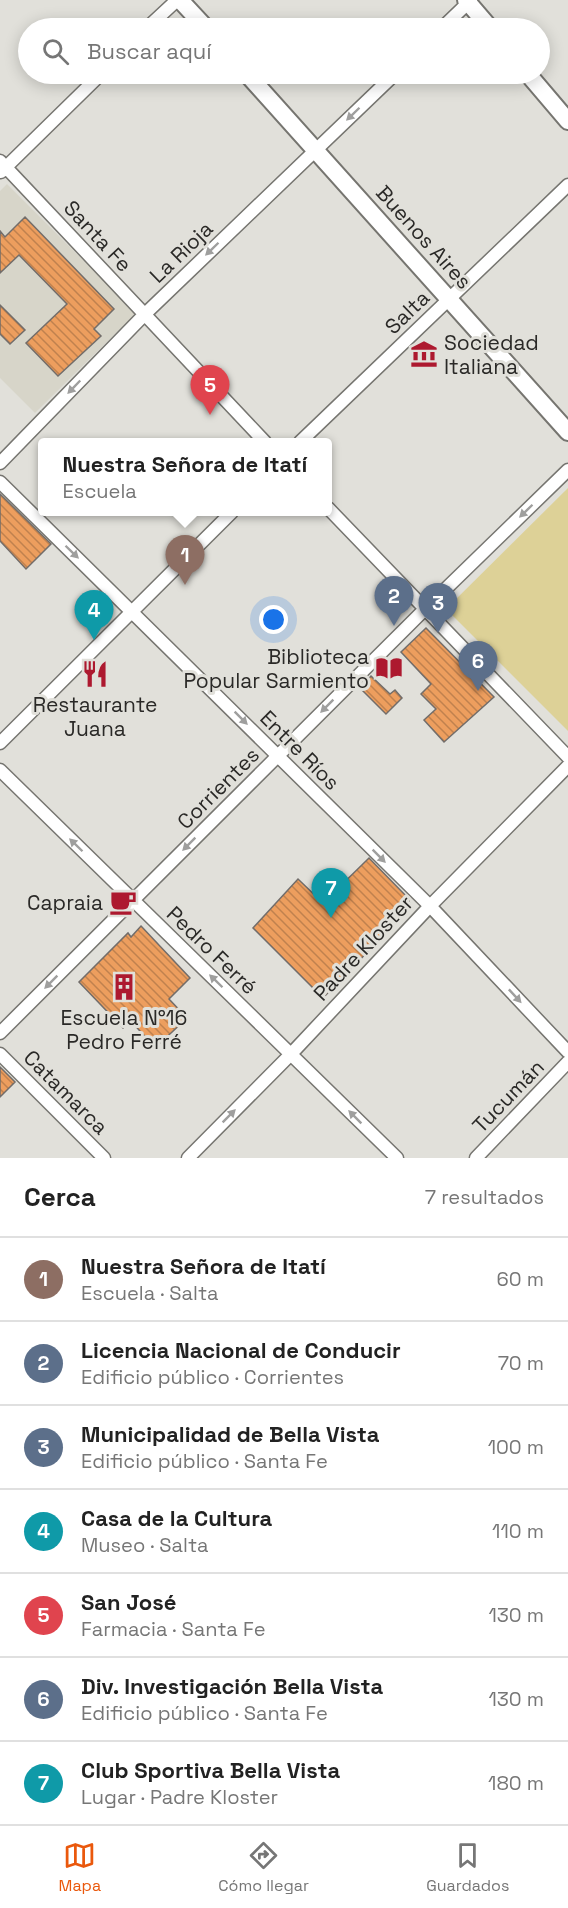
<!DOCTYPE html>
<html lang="es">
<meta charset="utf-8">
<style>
:root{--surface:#fff;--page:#f6f6f6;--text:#222;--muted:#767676;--line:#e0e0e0;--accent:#ea580c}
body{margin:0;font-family:"Space Grotesk",sans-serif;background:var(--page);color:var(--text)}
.you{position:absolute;left:274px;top:620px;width:21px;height:21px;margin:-15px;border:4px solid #fff;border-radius:50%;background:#1a73e8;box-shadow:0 0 0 9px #1a73e833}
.badge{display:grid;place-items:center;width:39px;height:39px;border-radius:50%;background:var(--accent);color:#fff;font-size:20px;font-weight:700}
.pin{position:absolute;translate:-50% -50px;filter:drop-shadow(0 2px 3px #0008)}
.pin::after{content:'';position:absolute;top:32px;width:21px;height:18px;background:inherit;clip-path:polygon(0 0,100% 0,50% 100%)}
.popup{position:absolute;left:38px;top:438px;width:294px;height:78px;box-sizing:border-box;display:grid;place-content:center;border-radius:6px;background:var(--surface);filter:drop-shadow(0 2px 4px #0005);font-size:20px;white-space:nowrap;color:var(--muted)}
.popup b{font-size:22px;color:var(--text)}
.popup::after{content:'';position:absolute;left:50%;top:100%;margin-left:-12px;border:12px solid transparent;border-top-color:var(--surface)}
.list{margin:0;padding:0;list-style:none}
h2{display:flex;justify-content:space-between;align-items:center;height:78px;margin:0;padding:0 24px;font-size:26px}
h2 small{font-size:20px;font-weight:400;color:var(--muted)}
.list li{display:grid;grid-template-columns:39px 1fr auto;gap:18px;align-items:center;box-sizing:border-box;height:84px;padding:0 24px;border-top:2px solid var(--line)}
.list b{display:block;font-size:22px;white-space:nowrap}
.list p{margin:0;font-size:20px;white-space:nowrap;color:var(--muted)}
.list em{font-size:20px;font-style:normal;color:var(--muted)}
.icon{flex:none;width:33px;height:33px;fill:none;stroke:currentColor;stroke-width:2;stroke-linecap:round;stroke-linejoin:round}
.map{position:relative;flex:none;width:568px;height:1158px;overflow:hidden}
.search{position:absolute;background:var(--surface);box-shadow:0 3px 15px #0003;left:18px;right:18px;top:18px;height:66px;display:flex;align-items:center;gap:15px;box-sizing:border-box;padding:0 21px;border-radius:33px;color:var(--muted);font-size:22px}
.sheet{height:666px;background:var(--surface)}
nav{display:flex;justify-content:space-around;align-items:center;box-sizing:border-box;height:84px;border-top:2px solid var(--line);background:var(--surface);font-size:16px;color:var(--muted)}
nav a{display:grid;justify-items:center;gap:3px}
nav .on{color:var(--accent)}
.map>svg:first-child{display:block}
</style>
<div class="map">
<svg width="568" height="1158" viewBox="0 0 568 1158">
<defs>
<pattern id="building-back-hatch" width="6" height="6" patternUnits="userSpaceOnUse" patternTransform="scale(1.5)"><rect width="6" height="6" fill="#ed9e5e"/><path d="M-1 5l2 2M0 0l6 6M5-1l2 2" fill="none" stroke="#c0814e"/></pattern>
</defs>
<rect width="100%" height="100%" fill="#e1e0da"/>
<path fill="#d7d5c9" d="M7 184 136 313 35 413 0 378V191Z"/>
<path fill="#ddd197" d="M568 488V731L446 609Z"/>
<path fill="url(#building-back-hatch)" stroke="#726d6a" stroke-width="1.5" d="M25 217 114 309 94 329 101 336 58 376 26 343 67 304 19 255 0 273V231L5 237Z
M0 305 25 330 10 344 0 334Z
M0 494 51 544 26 569 0 541Z
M426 628 494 697 444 742 424 720 436 709 421 694 431 684 401 652Z
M371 676 390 694 395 690 402 698 386 714 360 688Z
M369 858 409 899 410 908 323 998 253 928 298 879 323 903Z
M141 926 190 978 169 999 187 1018 155 1048 131 1021 123 1028 79 982 128 933 131 937Z
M0 1067 15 1082 0 1097Z"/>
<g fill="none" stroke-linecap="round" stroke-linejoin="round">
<defs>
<path id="street" d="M147 28 177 0
M442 28 471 0
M0 161 265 442
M1 172 101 74
M300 442 568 185
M0 463 145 314 395 74
M0 482 430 906 568 1052
M328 508 568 757
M0 743 232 512
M0 770 397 1158
M0 1033 425 609 568 470
M0 1054 104 1158
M188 1158 291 1054 430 906 568 766
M476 1158 568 1062"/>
<path id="secondary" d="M180 0 206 28
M466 0 490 28
M247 74 568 432
M528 74 568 121"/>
</defs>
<use href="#street" stroke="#767570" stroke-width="15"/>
<use href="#secondary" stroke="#767570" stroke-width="20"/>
<use href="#street" stroke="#fff" stroke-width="12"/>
<use href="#secondary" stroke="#fff" stroke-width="16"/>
</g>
<defs><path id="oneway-solid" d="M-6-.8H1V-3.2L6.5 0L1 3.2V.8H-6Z" transform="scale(1.5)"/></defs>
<g fill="#9f9f9e">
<use href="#oneway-solid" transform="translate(353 114) rotate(136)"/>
<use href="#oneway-solid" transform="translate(212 249) rotate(136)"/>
<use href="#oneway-solid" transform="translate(74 387) rotate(134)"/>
<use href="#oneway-solid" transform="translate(526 511) rotate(136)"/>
<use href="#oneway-solid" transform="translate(72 552) rotate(44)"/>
<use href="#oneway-solid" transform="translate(327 706) rotate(135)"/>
<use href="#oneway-solid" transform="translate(241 718) rotate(45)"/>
<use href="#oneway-solid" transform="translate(189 844) rotate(135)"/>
<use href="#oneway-solid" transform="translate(76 845) rotate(-136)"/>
<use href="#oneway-solid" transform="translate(379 856) rotate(45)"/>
<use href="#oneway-solid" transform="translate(216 981) rotate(-136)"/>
<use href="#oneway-solid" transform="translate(51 982) rotate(135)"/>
<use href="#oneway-solid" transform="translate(515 996) rotate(47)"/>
<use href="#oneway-solid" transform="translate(229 1116) rotate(-45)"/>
<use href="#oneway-solid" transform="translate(355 1117) rotate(-135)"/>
</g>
<defs>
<symbol id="museum-bare" viewBox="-9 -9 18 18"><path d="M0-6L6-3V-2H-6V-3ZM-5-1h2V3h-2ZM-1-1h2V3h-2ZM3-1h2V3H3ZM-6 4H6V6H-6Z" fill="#ad192f" stroke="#e1e0da" stroke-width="2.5" paint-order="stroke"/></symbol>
<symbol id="library-bare" viewBox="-9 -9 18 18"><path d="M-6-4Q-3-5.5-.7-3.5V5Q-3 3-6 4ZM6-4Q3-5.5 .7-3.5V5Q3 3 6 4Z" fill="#ad192f" stroke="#e1e0da" stroke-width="2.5" paint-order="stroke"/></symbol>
<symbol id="restaurant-bare" viewBox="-9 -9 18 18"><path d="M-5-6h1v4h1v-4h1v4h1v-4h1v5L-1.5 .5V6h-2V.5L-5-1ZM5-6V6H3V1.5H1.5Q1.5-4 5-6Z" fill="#ad192f" stroke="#e1e0da" stroke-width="2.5" paint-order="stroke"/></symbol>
<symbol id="cafe-bare" viewBox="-9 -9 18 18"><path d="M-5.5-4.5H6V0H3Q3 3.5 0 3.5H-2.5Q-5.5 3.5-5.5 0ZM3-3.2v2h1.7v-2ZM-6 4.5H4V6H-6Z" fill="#ad192f" stroke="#e1e0da" stroke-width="2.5" paint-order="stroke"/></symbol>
<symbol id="building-bare" viewBox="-9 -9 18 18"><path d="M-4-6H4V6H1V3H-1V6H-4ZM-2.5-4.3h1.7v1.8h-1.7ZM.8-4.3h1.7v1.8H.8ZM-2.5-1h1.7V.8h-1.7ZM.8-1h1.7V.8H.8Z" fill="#ad192f" stroke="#e1e0da" stroke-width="2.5" paint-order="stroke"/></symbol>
</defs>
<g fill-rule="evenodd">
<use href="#museum-bare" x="405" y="335" width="38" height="38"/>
<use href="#library-bare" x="370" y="649" width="38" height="38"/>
<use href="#restaurant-bare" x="76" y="655" width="38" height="38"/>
<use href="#cafe-bare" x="104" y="883" width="38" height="38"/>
<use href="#building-bare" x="105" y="968" width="38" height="38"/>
</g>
<g text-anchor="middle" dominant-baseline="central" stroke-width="6" stroke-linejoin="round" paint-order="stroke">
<g font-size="21" fill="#2a2927" stroke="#e1e0da">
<text transform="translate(98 236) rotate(47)">Santa Fe</text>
<text transform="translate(424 237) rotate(48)">Buenos Aires</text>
<text transform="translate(181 252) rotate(-44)">La Rioja</text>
<text transform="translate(407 312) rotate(-44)">Salta</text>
<text transform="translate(300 750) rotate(45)">Entre Ríos</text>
<text transform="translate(218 788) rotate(-45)">Corrientes</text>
<text transform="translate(363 948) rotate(-47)">Padre Kloster</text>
<text transform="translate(212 950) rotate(44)">Pedro Ferré</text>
<text transform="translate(66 1092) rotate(45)">Catamarca</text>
<text transform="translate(508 1096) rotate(-46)">Tucumán</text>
</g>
<g font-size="21" fill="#2a2927" stroke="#e1e0da" text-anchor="end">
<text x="444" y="342" text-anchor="start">Sociedad<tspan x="444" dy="24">Italiana</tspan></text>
<text x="369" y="656">Biblioteca<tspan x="369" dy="24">Popular Sarmiento</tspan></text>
<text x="95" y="704" text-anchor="middle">Restaurante<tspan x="95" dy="24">Juana</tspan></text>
<text x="103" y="902">Capraia</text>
<text x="124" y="1017" text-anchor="middle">Escuela N°16<tspan x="124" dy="24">Pedro Ferré</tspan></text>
</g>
</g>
</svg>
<div class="you"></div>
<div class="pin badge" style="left:185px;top:585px;background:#8d6e63">1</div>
<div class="popup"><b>Nuestra Señora de Itatí</b>Escuela</div>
<div class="pin badge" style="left:394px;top:626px;background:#5c6f8a">2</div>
<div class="pin badge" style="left:438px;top:633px;background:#5c6f8a">3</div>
<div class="pin badge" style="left:94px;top:640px;background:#0f9aa8">4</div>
<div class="pin badge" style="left:210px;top:415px;background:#e0444e">5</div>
<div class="pin badge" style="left:478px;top:691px;background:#5c6f8a">6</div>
<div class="pin badge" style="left:331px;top:918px;background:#0f9aa8">7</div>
<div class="search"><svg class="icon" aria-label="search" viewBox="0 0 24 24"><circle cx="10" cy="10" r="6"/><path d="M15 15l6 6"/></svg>Buscar aquí</div>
</div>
<section class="sheet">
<h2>Cerca<small>7 resultados</small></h2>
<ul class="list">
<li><span class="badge" style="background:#8d6e63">1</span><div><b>Nuestra Señora de Itatí</b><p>Escuela · Salta</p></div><em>60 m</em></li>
<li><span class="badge" style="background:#5c6f8a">2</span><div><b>Licencia Nacional de Conducir</b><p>Edificio público · Corrientes</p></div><em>70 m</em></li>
<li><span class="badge" style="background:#5c6f8a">3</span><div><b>Municipalidad de Bella Vista</b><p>Edificio público · Santa Fe</p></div><em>100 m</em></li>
<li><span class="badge" style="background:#0f9aa8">4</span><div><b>Casa de la Cultura</b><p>Museo · Salta</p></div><em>110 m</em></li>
<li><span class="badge" style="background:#e0444e">5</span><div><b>San José</b><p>Farmacia · Santa Fe</p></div><em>130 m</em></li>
<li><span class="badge" style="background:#5c6f8a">6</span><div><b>Div. Investigación Bella Vista</b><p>Edificio público · Santa Fe</p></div><em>130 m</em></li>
<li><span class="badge" style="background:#0f9aa8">7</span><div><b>Club Sportiva Bella Vista</b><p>Lugar · Padre Kloster</p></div><em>180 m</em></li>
</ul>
</section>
<nav>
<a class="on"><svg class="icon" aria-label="map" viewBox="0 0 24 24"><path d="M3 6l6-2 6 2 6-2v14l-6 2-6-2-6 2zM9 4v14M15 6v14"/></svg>Mapa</a>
<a><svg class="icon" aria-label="directions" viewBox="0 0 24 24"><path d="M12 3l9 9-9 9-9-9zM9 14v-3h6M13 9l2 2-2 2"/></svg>Cómo llegar</a>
<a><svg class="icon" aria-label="saved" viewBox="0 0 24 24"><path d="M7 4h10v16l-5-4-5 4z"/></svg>Guardados</a>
</nav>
